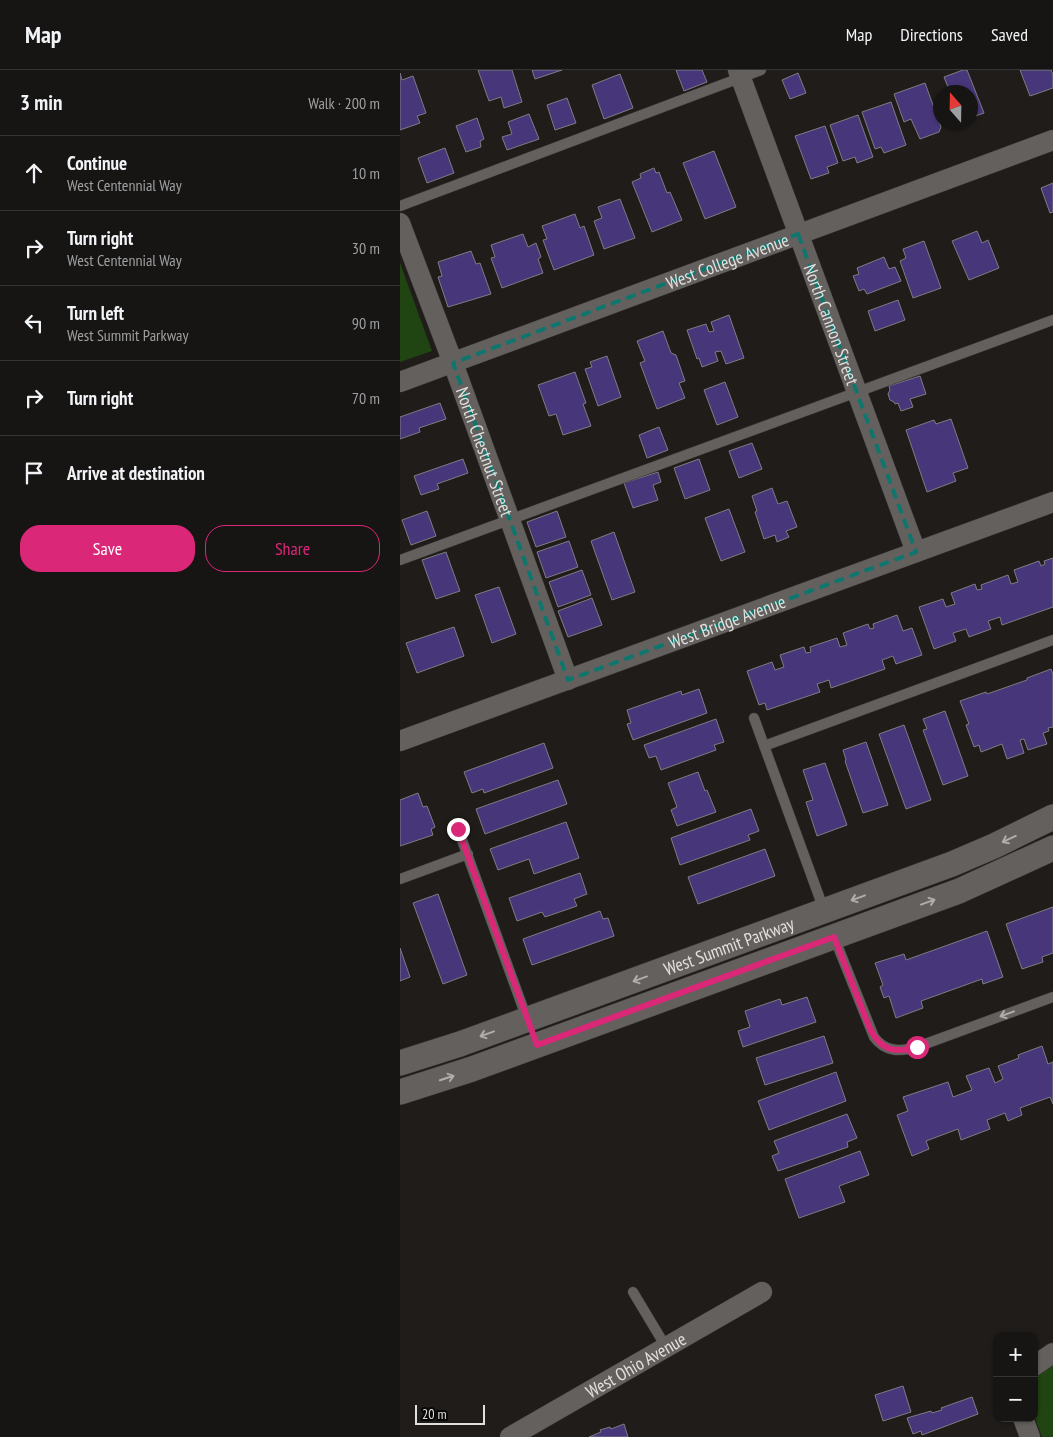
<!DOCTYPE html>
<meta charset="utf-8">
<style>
:root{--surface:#171514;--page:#201e1d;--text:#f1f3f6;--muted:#9e9fa0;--line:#363434;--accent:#db2777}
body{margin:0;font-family:"PT Sans Narrow",sans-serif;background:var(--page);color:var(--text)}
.controls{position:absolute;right:15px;bottom:15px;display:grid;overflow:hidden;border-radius:10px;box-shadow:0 1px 4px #0004}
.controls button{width:45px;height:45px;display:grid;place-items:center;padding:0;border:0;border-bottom:1px solid var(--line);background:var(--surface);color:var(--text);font:25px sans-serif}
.compass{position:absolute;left:533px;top:15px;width:45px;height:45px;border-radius:50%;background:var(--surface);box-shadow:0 1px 4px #0004;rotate:340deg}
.scale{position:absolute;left:15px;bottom:12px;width:70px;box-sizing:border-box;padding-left:5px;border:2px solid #e2e0de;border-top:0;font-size:14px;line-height:18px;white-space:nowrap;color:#e2e0de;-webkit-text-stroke:4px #080706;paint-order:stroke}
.stop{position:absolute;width:15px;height:15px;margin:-11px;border:4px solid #db2777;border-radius:50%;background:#fff}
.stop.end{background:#db2777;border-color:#fff;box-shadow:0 1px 5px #0008}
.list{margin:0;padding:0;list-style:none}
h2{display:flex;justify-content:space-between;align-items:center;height:65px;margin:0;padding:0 20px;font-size:21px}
h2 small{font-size:16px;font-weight:400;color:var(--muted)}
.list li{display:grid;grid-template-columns:32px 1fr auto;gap:15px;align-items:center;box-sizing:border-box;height:75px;padding:0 20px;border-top:1px solid var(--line)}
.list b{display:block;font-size:19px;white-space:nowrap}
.list p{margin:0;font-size:16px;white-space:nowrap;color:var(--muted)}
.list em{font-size:16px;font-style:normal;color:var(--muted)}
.actions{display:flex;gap:10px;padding:15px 20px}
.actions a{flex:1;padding:11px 0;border:1px solid var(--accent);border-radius:20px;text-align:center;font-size:18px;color:var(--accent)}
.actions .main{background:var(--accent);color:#fff}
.icon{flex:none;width:28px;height:28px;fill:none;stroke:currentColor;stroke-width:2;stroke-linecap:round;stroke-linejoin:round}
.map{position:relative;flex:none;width:653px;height:1367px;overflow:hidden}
header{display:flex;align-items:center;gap:30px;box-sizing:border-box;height:70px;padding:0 25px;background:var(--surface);border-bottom:1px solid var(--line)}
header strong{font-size:24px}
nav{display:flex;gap:28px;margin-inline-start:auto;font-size:18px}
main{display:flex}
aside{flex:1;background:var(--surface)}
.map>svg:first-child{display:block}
</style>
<header>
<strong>Map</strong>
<nav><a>Map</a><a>Directions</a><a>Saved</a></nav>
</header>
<main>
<aside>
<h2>3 min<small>Walk · 200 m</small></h2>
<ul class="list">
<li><svg class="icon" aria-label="ahead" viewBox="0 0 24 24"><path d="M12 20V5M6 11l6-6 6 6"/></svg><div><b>Continue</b><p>West Centennial Way</p></div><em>10 m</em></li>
<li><svg class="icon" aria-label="right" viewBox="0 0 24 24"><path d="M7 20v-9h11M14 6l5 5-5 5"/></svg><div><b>Turn right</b><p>West Centennial Way</p></div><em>30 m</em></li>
<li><svg class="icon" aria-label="left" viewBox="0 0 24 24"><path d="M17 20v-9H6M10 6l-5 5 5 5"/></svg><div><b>Turn left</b><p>West Summit Parkway</p></div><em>90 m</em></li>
<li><svg class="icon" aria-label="right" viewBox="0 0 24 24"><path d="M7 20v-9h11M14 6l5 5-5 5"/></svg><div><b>Turn right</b></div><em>70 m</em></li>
<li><svg class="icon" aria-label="arrive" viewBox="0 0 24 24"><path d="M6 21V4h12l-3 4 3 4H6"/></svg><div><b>Arrive at destination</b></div></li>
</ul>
<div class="actions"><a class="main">Save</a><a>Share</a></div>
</aside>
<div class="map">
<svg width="653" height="1367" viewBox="0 0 653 1367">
<rect width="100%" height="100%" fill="#1f1c1a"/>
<path fill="#214512" d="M0 193 32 281 0 292Z
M653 1293V1367H642L634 1345V1305Z"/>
<path fill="#48367b" stroke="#7d7d81" d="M78 0H112L122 32 104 38 101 27 89 31Z
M132 0H162L135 9Z
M276 0H302L307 12 284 21Z
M563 0H567L584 43 570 48V22H550L544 7Z
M620 0H651L653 5V18L630 26Z
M0 3 2 10 13 6 26 43 17 46 20 53 0 60Z
M398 3 406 23 390 29 382 10Z
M220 4 233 38 204 49 192 15Z
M525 13 541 57 539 62 520 69 511 49 504 52 494 24Z
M167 28 176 53 155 60 147 35Z
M491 32 506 75 484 83 481 77 475 79 462 42Z
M129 44 139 69 107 80 102 67 112 64 108 52Z
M458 45 473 87 457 93 455 87 443 91 430 55Z
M77 48 84 69 80 71 81 77 66 82 56 56Z
M425 56 438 93 427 97 429 103 411 109 395 66Z
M45 78 54 103 27 113 18 88Z
M314 81 336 137 305 149 283 93Z
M254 98 256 103 259 102 267 123 270 122 282 150 252 162 232 112 241 108 240 104Z
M653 113V142L650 143 641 118Z
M220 129 235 168 204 179 194 151 202 148 198 137Z
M175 144 180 158 184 156 194 185 154 200 143 170 147 169 142 156Z
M577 161 582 173 588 170 599 198 569 210 552 171Z
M123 164 128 177 136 173 141 187 138 189 143 203 102 218 91 188 95 187 91 175Z
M524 171 541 218 513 228 500 191 506 188 503 179Z
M71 181 76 194 80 193 91 224 48 237 38 207 42 206 38 192Z
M484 187 489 199 495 197 501 211 467 224 464 219 459 221 453 206 459 204 457 198Z
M498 230 505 250 475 261 468 241Z
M329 245 344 288 326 294 321 281 315 282 318 291 302 297 299 288 297 289 287 260 306 254 309 262 314 261 311 252Z
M263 261 271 283 276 285 285 311 279 313 285 328 257 339 240 293 245 291 237 271Z
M207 286 221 327 198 336 185 299 192 297 190 292Z
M175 302 186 333 183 334 191 356 163 365 156 344 149 346 138 315Z
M520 306 526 324 510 329 513 337 501 341 498 333 495 334 494 332 490 330 488 324 490 320 489 316Z
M325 312 338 347 317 355 304 320Z
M40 333 46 349 19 358 20 362 0 369V347Z
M551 349 568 398 553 403 556 411 527 422 506 360 534 350 536 354Z
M259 357 268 380 247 388 239 365Z
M352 373 362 399 339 408 329 381Z
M63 389 68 403 37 414 39 419 21 425 14 406Z
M299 389 310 420 285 429 274 398Z
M258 402 261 412 253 415 258 430 233 438 224 413Z
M372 418 378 434 387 431 397 457 386 461 389 467 377 472 375 465 364 469 355 442 357 441 352 426Z
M329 439 345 482 321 491 305 448Z
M27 441 36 466 11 475 2 450Z
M157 441 166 467 136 477 127 452Z
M214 462 235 522 212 530 191 471Z
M169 471 178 497 146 508 137 482Z
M46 482 60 521 36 529 22 490Z
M653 488V537L602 555 600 547 588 551 591 559 569 567 566 559 553 563 556 571 534 579 519 537 543 529 546 537 555 534 551 523 575 514 577 520 582 519 581 515 608 505 611 514 618 512 614 500 639 491 641 496 645 494 644 491Z
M182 500 191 525 158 537 149 512Z
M99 517 116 564 92 573 75 525Z
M192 528 202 555 168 567 158 541Z
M497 545 503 561 512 558 522 585 496 594 493 586 482 590 485 599 431 618 429 610 417 614 420 622 367 640 365 633 359 635 347 601 372 592 375 600 384 597 380 585 404 577 406 583 411 582 410 577 437 568 440 577 447 575 443 563 468 554 470 559 474 558 473 554Z
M54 557 64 586 17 603 6 573Z
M651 599 653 604V657L648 658 649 661 643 663 647 674 628 680 624 669 620 670 624 683 607 689 602 674 581 682 579 675 574 677 566 655 569 654 560 631 586 622 587 624 627 610V608Z
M299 619 307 643 233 670 227 654 231 653 227 640 281 621 282 625Z
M545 641 568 706 543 715 523 660 527 659 523 649Z
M316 649 324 672 314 675 316 680 261 700 256 686 249 688 244 675Z
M504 655 531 730 506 739 479 664Z
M466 672 488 735 463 743 445 691 446 690 443 680Z
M144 673 153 698 84 723 83 719 72 723 64 702Z
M425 693 447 755 417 766 406 732 413 730 403 700Z
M298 702 305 721 307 720 316 742 277 756 271 740 277 737 268 713Z
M158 710 167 734 85 764 76 739Z
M18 723 23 737 27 736 35 757 31 759 33 765 0 776V730Z
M351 739 359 761 348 765 350 770 280 795 271 768Z
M166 752 179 788 134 804 129 789 98 800 90 779Z
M365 779 375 806 298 834 288 807Z
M180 803 187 824 174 829 177 836 145 847 142 842 117 851 109 828Z
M38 824 67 905 43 914 13 833Z
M653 837V883L642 887 643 892 622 899 606 854Z
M200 841 203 849 208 848 214 866 132 895 123 869Z
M587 861 603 907 583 914 582 909 521 931 523 938 496 948 489 926 484 928 480 917 483 915 475 893 504 884 506 890Z
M0 878 10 907 0 911Z
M407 927 416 952 343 977 338 961 350 957 345 941 380 929 382 935Z
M424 966 433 993 365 1015 356 988Z
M642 976 648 994 653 992V1034L650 1027 620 1038 622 1045 608 1051 605 1043 587 1050 590 1059 561 1070 558 1059 526 1071 529 1079 512 1086 497 1045 508 1041 503 1027 548 1012 553 1027 572 1020 566 1006 589 998 595 1013 603 1009 598 996 619 988 618 985Z
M436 1002 446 1031 369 1060 358 1031Z
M447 1044 457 1068 447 1072 448 1077 378 1101 372 1086 379 1083 374 1071Z
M460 1081 469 1105 439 1116 445 1132 399 1148 385 1109Z
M503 1316 511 1342 483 1351 475 1325Z
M572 1327 578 1344 522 1365 521 1361 513 1364 507 1348 531 1341 532 1343 542 1340 541 1338Z
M224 1354 228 1367H189L201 1362 200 1360 210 1357 211 1359Z"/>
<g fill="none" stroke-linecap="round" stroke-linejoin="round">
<defs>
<path id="service" d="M0 136 361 0
M0 490 653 250
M354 648 424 840
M364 676 653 570
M58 759 127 949
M0 809 68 784
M434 867 474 967C485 982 500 982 517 977L653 927
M233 1222 266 1277"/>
<g id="minor">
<path id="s1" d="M338 0 516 482"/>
<path id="s2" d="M0 153 53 293 168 610"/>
<path id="s3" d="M0 312 653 70"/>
<path id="s4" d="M0 671 653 432"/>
<path d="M634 1296 653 1283"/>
<path d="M623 1348 630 1367"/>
<path id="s5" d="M110 1367 362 1222"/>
</g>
<g id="tertiary">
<path id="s6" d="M0 993 60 974 552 794 594 776 653 747"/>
<path d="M0 1022 72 999 559 821 653 778"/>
</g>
</defs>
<use href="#service" stroke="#393635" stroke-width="11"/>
<use href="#minor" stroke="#393635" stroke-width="21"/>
<use href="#tertiary" stroke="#393635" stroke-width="26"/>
<use href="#service" stroke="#64605e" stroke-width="10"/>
<use href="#minor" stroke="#64605e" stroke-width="20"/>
<use href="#tertiary" stroke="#64605e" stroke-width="25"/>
</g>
<defs><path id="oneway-shaft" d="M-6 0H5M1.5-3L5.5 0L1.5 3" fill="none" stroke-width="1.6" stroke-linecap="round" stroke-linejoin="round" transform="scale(1.25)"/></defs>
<g stroke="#b0adab">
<use href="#oneway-shaft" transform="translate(609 769) rotate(155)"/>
<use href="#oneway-shaft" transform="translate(458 828) rotate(160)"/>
<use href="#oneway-shaft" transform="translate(528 832) rotate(-20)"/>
<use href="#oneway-shaft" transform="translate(240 909) rotate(160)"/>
<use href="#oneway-shaft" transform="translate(607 944) rotate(160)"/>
<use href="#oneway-shaft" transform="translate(87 964) rotate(160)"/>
<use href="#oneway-shaft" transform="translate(47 1008) rotate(-18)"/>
</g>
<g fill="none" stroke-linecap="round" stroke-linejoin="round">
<path stroke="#db2777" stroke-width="6" d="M58 759 137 975 434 867 470 959C481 980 494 984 517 977"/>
</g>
<path fill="none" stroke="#0f766e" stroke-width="4" stroke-dasharray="10 6" stroke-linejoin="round" d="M398 164 516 482 168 610 53 293Z"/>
<g text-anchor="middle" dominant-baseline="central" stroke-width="4.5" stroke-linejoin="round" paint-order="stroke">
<g font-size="18" fill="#e2e0de" stroke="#080706">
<text stroke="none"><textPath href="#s3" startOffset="349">West College Avenue</textPath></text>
<text stroke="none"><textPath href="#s1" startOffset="271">North Cannon Street</textPath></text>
<text stroke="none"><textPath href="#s2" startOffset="244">North Chestnut Street</textPath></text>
<text stroke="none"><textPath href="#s4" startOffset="348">West Bridge Avenue</textPath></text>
<text stroke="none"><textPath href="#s6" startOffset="349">West Summit Parkway</textPath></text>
<text stroke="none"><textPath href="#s5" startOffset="145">West Ohio Avenue</textPath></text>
</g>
</g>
</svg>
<div class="controls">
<button>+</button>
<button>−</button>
</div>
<svg class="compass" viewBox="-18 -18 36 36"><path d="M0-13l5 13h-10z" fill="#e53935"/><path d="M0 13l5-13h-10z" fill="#9e9fa0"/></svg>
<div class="scale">20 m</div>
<div class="stop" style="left:517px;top:977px"></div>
<div class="stop end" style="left:58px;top:759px"></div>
</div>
</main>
